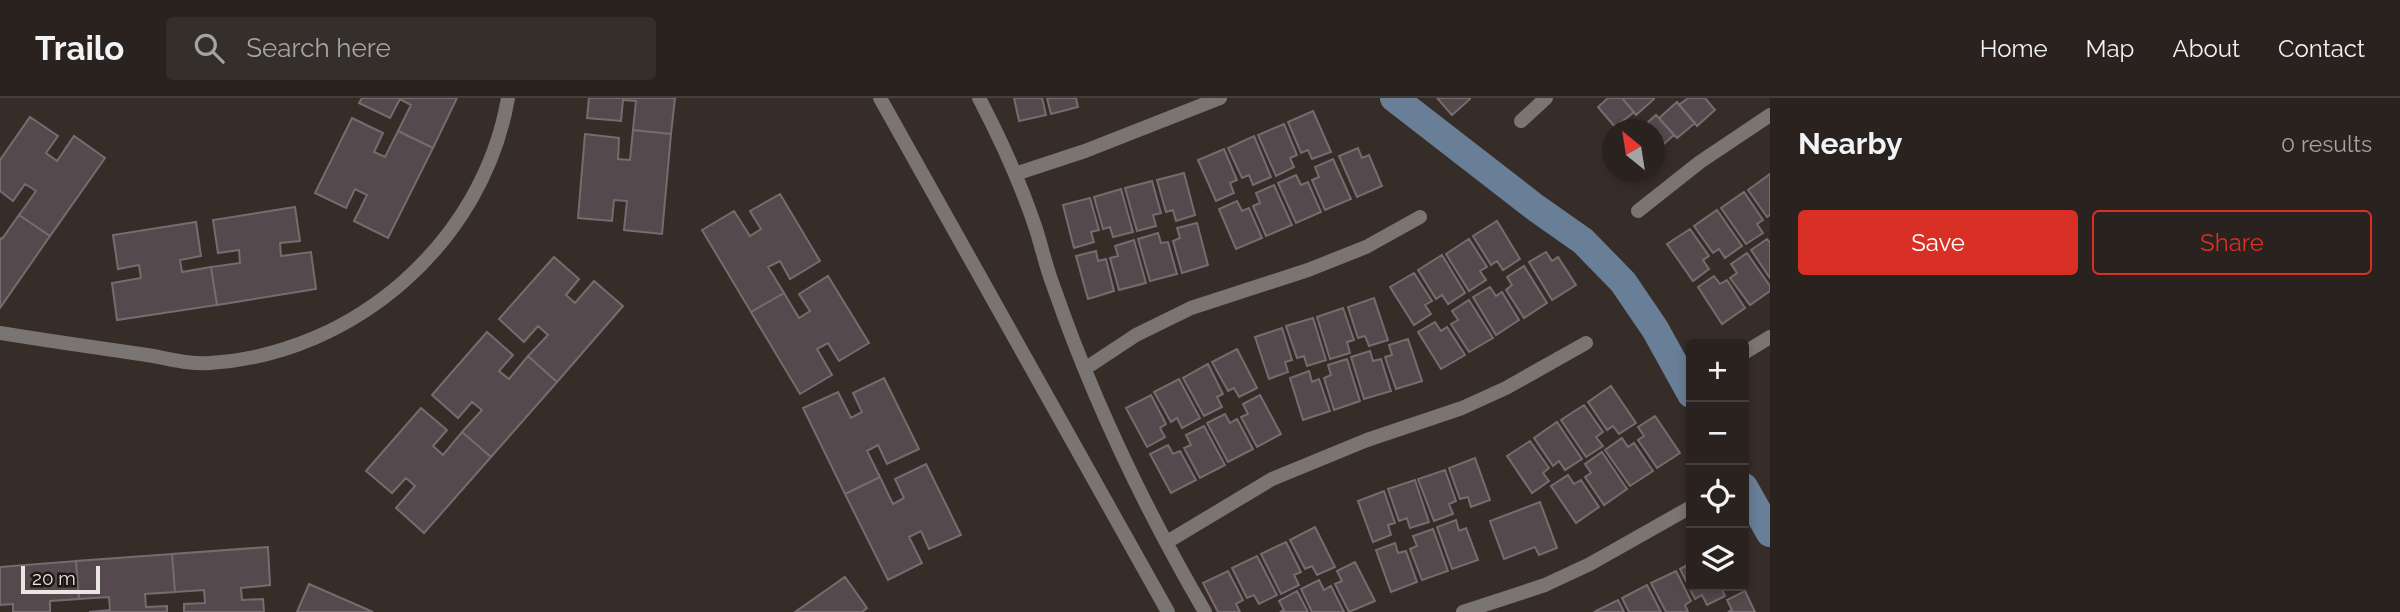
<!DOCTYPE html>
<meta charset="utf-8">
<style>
:root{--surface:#29221e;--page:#352f2b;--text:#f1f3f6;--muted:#a5a4a4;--line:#453f3c;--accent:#d93025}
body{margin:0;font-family:Raleway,sans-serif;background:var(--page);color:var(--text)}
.controls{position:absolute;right:21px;bottom:21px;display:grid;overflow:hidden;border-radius:7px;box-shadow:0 4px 10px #0003}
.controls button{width:63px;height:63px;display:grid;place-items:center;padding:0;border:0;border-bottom:2px solid var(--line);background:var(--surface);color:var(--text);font:35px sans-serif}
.compass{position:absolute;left:1602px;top:21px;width:63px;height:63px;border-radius:50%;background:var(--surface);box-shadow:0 4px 10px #0003;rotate:330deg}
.scale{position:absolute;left:21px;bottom:18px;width:79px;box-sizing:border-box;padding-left:7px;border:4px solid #ece6e2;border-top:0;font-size:19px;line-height:24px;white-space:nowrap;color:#ece6e2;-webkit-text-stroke:5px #1b1714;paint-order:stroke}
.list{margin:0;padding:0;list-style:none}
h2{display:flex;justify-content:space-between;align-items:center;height:91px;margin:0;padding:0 28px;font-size:30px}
h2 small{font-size:23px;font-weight:400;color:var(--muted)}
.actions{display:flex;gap:14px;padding:21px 28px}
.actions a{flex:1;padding:16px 0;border:2px solid var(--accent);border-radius:7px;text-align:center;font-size:24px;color:var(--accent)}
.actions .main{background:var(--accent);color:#fff}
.icon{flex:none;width:38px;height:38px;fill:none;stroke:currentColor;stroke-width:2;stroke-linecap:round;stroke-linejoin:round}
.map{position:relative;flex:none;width:1770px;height:514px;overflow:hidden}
header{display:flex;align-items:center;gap:42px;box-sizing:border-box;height:98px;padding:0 35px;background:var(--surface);border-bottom:2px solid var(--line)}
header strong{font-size:33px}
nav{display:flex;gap:38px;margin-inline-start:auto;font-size:24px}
.search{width:490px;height:63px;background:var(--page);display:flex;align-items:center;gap:18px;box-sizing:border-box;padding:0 24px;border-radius:7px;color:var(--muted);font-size:26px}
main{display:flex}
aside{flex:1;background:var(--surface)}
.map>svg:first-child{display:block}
</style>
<header>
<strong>Trailo</strong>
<div class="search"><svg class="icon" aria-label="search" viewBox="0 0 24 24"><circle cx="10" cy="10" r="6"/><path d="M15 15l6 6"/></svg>Search here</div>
<nav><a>Home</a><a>Map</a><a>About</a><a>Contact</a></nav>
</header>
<main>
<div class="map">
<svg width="1770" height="514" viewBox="0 0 1770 514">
<rect width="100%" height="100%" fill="#372d28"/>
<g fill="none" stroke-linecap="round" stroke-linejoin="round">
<path stroke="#697e97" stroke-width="28" d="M1394 0 1536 110 1583 143 1623 184 1655 231 1691 296
M1744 389 1770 435"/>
</g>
<path fill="#55494e" stroke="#776b6f" stroke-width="2" d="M362 0H457L433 50 398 33 411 7 400 1 390 20 359 5Z
M589 0H675L671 36 633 32 636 3 623 2 621 23 587 20Z
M1014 0H1042L1046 17 1019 23Z
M1047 0H1076L1078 9 1051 16Z
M1437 0H1469L1470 1 1452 17Z
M1608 0H1622L1634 14 1615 29 1598 9Z
M1622 0H1653L1654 1 1636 17Z
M1688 0H1705L1715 12 1697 28 1679 7Z
M1677 4 1695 25 1677 40 1659 20Z
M1313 13 1331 54 1312 61 1308 52 1301 55 1288 24Z
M1656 17 1674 37 1656 53 1654 32H1639Z
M30 19 58 38 46 55 57 63 74 38 105 60 50 138 19 117 36 93 25 86 13 103 0 93V62Z
M352 20 383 35 374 54 385 59 398 33 433 50 388 140 354 123 367 97 355 91 346 110 315 95Z
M1284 26 1297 57 1290 60 1294 69 1276 78 1258 37Z
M633 32 671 36 662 136 624 132 627 103 614 102 612 123 578 120 585 36 619 40 618 61 630 62Z
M1254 38 1271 79 1253 87 1249 77 1242 80 1228 50Z
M1358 50 1362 60 1369 57 1382 88 1357 99 1339 58Z
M1224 51 1237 82 1230 85 1234 95 1216 103 1198 62Z
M1333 61 1351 101 1325 112 1312 82 1319 79 1315 69Z
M1184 75 1195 117 1176 123 1173 112 1166 114 1157 82Z
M1770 76V117L1767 119 1748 92Z
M1296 77 1301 87 1308 84 1321 114 1296 125 1278 85Z
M1152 83 1161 115 1153 117 1156 128 1137 133 1125 90Z
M1274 87 1292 127 1266 138 1253 108 1260 105 1256 95Z
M1121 91 1133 134 1113 139 1110 129 1103 131 1094 99Z
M1744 94 1763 122 1757 126 1763 135 1746 146 1721 110Z
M780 96 820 163 790 181 780 163 768 169 784 195 751 214 702 132 734 113 750 138 761 131 750 113Z
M1090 100 1099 132 1091 134 1094 144 1074 150 1063 107Z
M1237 103 1242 113 1249 110 1262 140 1236 151 1219 111Z
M295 109 300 143 280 145 281 158 311 154 316 191 217 207 211 169 240 165 239 152 218 155 213 122Z
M1717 112 1742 148 1725 160 1719 151 1713 155 1694 128Z
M19 117 50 138 0 210V140L2 141Z
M1497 123 1520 161 1503 172 1497 163 1491 167 1473 138Z
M196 124 201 158 180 162 182 174 211 169 217 207 117 222 112 185 141 180 139 167 118 171 113 137Z
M1197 125 1208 167 1182 175 1173 143 1180 140 1177 130Z
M1690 131 1709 158 1703 162 1709 171 1693 183 1667 146Z
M1158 135 1161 145 1168 144 1177 176 1150 183 1138 141Z
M1469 141 1487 169 1480 173 1486 182 1469 193 1446 156Z
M1767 141 1770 145V180L1751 152Z
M1134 142 1146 185 1119 192 1110 160 1118 158 1115 148Z
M1096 153 1098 163 1106 161 1114 193 1088 201 1076 158Z
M1546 154 1552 163 1558 159 1576 187 1552 202 1529 164Z
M1747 155 1770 188V193L1750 207 1730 180 1737 175 1731 166Z
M1442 157 1465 195 1448 206 1442 197 1436 201 1418 172Z
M554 159 579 181 566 197 575 205 594 183 623 208 557 284 528 258 548 237 538 228 524 244 499 221Z
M1524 168 1547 205 1524 220 1506 192 1512 187 1507 179Z
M1414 175 1432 203 1425 207 1431 216 1414 227 1390 189Z
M828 178 869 245 839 263 828 245 817 251 832 277 800 296 751 214 784 195 799 220 810 213 799 196Z
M1714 178 1720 186 1727 182 1745 210 1722 226 1698 189Z
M1490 189 1496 198 1502 194 1519 222 1496 237 1473 199Z
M1374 200 1388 242 1369 248 1365 238 1358 240 1348 209Z
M1469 202 1493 240 1469 254 1451 226 1458 222 1452 213Z
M1343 210 1354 242 1347 244 1350 255 1330 261 1317 219Z
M1313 220 1326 262 1307 268 1304 258 1297 260 1286 228Z
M1435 224 1441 233 1447 229 1465 257 1441 271 1418 234Z
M1282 230 1292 262 1285 264 1288 274 1269 281 1255 239Z
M487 234 513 257 499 273 509 281 528 258 557 284 491 359 462 334 482 312 472 304 458 320 432 297Z
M1408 241 1422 283 1396 291 1385 259 1392 257 1389 247Z
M1237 251 1257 290 1239 299 1234 290 1228 293 1212 264Z
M1370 253 1373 263 1381 261 1391 293 1364 301 1351 259Z
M1347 261 1360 303 1334 312 1324 280 1331 277 1328 267Z
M1208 266 1223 296 1217 299 1222 309 1204 318 1183 280Z
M1309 273 1312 284 1319 281 1330 313 1303 322 1290 280Z
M884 280 919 351 887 366 878 347 867 353 880 379 845 396 803 310 838 294 851 320 862 314 853 295Z
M1179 281 1200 320 1182 330 1177 320 1171 324 1154 294Z
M1611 288 1636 325 1619 336 1613 328 1607 332 1588 304Z
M1151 297 1166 326 1160 330 1165 339 1147 349 1126 310Z
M1260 297 1281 336 1257 349 1241 319 1248 316 1243 306Z
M1584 307 1603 334 1596 339 1603 348 1586 359 1561 322Z
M421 310 447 332 433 348 443 357 462 334 491 359 424 435 396 410 415 388 406 380 392 395 366 373Z
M1225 316 1230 325 1237 321 1253 351 1228 364 1207 325Z
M1655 318 1680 355 1657 370 1638 342 1644 338 1638 329Z
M1557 324 1582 361 1565 372 1559 363 1553 368 1534 340Z
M1204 328 1225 367 1200 380 1184 350 1191 347 1186 337Z
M1622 340 1628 349 1634 345 1653 373 1630 388 1605 352Z
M1530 343 1549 370 1543 375 1549 383 1532 395 1507 358Z
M1168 347 1173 356 1180 353 1196 382 1171 395 1150 356Z
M1602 354 1627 391 1604 407 1585 379 1591 375 1585 366Z
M1475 360 1490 402 1471 409 1468 399 1460 401 1449 370Z
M926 366 961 437 929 451 921 433 909 439 922 465 888 482 845 396 880 379 893 406 904 400 895 381Z
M1445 372 1456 403 1449 406 1453 416 1434 423 1418 381Z
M1568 377 1574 386 1581 382 1599 409 1576 425 1551 388Z
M1415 382 1429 424 1410 430 1407 420 1399 423 1388 391Z
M1384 393 1395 425 1388 427 1391 437 1373 444 1358 403Z
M1540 404 1557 450 1539 457 1535 449 1504 461 1490 423Z
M1456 422 1459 433 1466 430 1478 462 1452 471 1437 429Z
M1315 429 1335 469 1317 477 1312 468 1305 471 1290 442Z
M1433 431 1448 473 1422 482 1410 451 1417 448 1413 438Z
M1286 444 1301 474 1294 477 1299 487 1281 496 1261 456Z
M1395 445 1398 455 1406 453 1417 484 1391 494 1376 452Z
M268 449 270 487 241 490 242 502 263 501 264 514H184V506L205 505 204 492 175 494 172 456Z
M172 456 175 494 145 496 146 509 167 508V514H89L110 512 109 499 79 501 76 463Z
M1257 458 1277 497 1259 506 1254 497 1247 500 1232 470Z
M76 463 79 501 50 503V514H13V506L0 507V469Z
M1355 464 1375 503 1349 514 1335 486 1342 483 1337 473Z
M1691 465V488H1720L1725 498 1707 507 1702 497 1695 501 1680 471Z
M1228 473 1243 502 1236 506 1240 514H1218L1203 485Z
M1676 473 1691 503 1685 507 1688 514H1666L1651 485Z
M845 479 867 510 862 514H795Z
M1319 482 1324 492 1331 488 1344 514H1312L1301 491Z
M309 486 373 514H297Z
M1647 487 1661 514H1629L1622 500Z
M1297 493 1308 514H1280L1284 512 1279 503Z
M1745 493 1755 514H1728L1732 512 1727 502Z
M1618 502 1624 514H1594Z"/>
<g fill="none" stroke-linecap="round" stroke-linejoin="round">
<path stroke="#7a7572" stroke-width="14" d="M979 0C1001 42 1021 86 1036 131 1042 150 1046 169 1053 187 1092 300 1145 411 1205 514
M1521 23 1546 0
M1015 76 1085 53 1220 0
M1638 113 1700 64 1770 17
M0 235C49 243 98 250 147 257 167 260 190 267 210 265 355 256 483 144 508 0
M1744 255 1770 239
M1086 270 1136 237 1191 210 1308 172 1366 149 1420 119
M1167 444 1272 381 1367 342 1462 310 1506 290 1586 245
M1463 514 1545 487 1590 466 1691 409"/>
<path stroke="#7a7572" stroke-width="14" d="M880 0 1168 514"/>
</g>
</svg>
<div class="controls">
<button>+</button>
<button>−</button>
<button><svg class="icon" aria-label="locate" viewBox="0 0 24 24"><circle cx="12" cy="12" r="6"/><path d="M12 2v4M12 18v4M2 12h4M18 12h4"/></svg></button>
<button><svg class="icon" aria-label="layers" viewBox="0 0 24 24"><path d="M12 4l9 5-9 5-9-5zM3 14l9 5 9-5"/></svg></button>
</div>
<svg class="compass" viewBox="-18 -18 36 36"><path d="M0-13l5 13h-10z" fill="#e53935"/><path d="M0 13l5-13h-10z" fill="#a5a4a4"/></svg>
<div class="scale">20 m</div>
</div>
<aside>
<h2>Nearby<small>0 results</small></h2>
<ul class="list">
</ul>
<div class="actions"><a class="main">Save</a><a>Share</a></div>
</aside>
</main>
